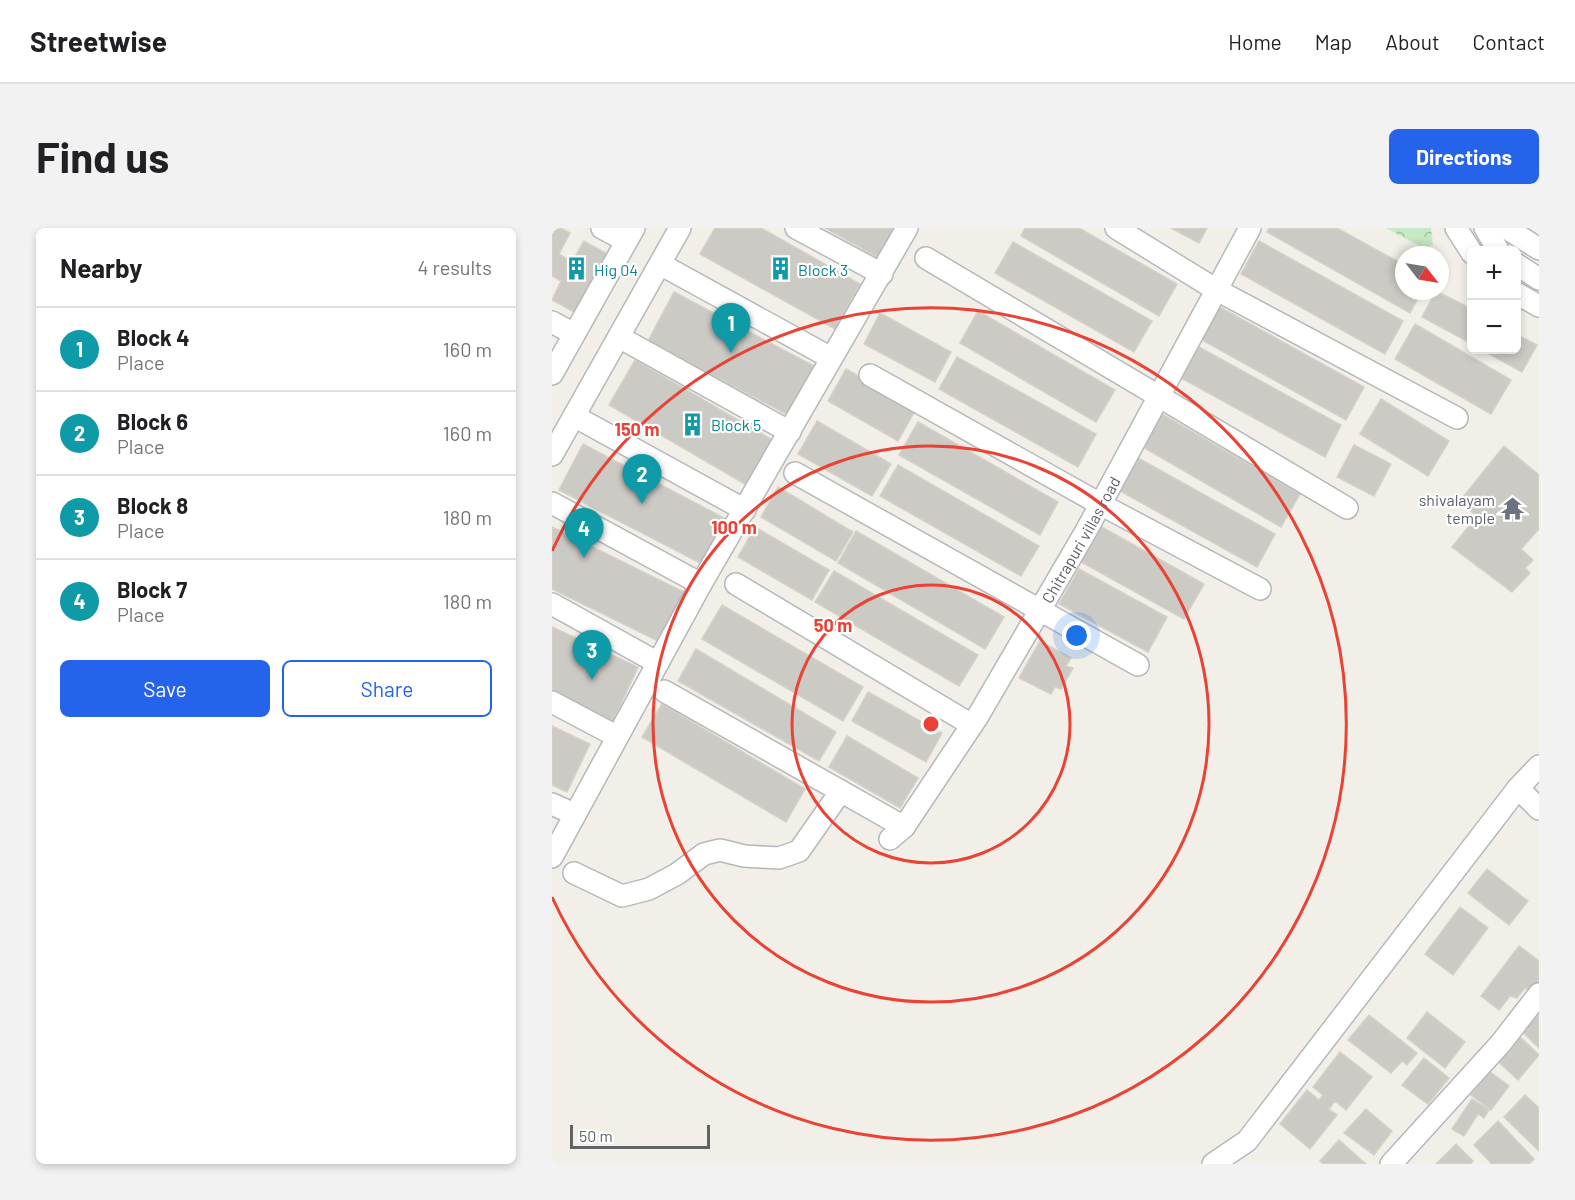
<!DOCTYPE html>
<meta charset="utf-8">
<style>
:root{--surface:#fff;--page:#f2f2f2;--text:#202124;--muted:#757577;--line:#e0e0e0;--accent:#2563eb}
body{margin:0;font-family:Barlow,sans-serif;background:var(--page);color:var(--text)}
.controls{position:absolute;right:18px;top:18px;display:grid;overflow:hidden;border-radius:9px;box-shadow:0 3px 9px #0003}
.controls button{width:54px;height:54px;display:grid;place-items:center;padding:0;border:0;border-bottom:2px solid var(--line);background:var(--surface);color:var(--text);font:30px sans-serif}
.compass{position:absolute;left:843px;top:18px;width:54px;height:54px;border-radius:50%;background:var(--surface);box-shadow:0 3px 9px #0003;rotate:121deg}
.scale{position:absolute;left:18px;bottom:15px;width:140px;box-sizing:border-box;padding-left:6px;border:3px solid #5f6368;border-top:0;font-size:16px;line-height:21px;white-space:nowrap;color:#5f6368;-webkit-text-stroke:4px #fff;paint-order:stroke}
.you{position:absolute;left:525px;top:408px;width:21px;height:21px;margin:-15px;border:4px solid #fff;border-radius:50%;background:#1a73e8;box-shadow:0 0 0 9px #1a73e833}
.badge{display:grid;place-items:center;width:39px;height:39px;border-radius:50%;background:var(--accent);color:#fff;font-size:20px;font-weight:700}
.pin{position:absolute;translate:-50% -50px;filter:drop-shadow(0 2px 3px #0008)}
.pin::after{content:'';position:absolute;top:32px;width:21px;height:18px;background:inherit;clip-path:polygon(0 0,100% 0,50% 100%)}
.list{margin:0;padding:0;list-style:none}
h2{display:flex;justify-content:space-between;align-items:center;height:78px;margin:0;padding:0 24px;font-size:26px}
h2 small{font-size:20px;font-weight:400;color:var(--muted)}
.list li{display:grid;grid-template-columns:39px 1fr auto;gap:18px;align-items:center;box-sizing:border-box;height:84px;padding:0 24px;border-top:2px solid var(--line)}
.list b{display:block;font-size:22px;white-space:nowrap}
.list p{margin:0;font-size:20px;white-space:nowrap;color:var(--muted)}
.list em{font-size:20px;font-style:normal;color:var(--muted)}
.actions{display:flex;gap:12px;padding:18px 24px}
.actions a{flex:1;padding:14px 0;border:2px solid var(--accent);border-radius:9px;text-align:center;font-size:21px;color:var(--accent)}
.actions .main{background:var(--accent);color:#fff}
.map{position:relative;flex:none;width:987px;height:936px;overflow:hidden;border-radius:9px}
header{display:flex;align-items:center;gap:36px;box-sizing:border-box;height:84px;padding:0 30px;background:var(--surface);border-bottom:2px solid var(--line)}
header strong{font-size:28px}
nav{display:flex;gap:33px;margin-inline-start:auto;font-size:21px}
.intro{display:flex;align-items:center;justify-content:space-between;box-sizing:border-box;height:144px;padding:0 36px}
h1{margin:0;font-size:42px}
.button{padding:15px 27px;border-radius:9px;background:var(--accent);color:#fff;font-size:21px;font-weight:700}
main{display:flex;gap:36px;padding:0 36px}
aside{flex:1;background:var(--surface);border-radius:9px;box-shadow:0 3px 9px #0003}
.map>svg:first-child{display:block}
</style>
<header>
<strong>Streetwise</strong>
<nav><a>Home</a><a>Map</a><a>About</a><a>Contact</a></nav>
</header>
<div class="intro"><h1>Find us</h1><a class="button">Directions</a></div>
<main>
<aside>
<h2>Nearby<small>4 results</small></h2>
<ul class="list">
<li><span class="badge" style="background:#0f9aa8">1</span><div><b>Block 4</b><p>Place</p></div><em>160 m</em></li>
<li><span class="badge" style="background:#0f9aa8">2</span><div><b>Block 6</b><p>Place</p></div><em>160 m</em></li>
<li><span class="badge" style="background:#0f9aa8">3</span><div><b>Block 8</b><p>Place</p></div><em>180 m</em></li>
<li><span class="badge" style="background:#0f9aa8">4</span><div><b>Block 7</b><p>Place</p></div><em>180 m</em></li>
</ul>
<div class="actions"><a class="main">Save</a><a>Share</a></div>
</aside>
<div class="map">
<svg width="987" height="936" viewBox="0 0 987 936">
<defs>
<pattern id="park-crowns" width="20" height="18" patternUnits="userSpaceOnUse" patternTransform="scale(1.5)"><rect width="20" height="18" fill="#c5e8c5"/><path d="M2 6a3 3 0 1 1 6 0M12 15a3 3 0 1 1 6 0" fill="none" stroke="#a3c0a4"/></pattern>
</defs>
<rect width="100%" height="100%" fill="#f1efe8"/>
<path fill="url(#park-crowns)" d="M834 0H879L881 17 873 21Z"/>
<path fill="#cccac5" stroke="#d6d1c6" stroke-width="1.5" d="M0 0H9L18 5 7 26 20 34 32 13 55 26 22 84 0 72 9 53 0 48Z
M163 0H209L308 56 283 101 148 26Z
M273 0H346L327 30Z
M473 0H527L625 56 607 88 469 8Z
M619 0H655L647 15Z
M717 0H785L852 37V63H870L858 85 715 4Z
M707 13 851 93 833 126 689 46Z
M461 14 600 93 582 124 443 45Z
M884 63 920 81V116L870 89Z
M122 64 262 138 236 187 96 113Z
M668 79 812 159 794 192 650 112Z
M426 83 563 162 544 194 408 115Z
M328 85 399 124 383 154 312 116Z
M863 96 959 152 939 186 843 131Z
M964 106 985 117 970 144 930 122H964Z
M647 119 789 197 773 229 629 150Z
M405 129 544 206 526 239 387 161Z
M83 132 224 214 198 259 57 177Z
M294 141 364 181 346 213 276 173Z
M829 171 897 213 876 248 808 206Z
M608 185 748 266 729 299 589 218Z
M265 193 339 236 320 268 246 226Z
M366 194 506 274 488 307 347 227Z
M31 216 174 291 150 336 7 262Z
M802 217 839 236 822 268 785 249Z
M952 218 987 247V301L969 321 981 332 973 340 978 345 960 364 900 319 925 288 907 274Z
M586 230 723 306 705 339 568 263Z
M346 237 487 318 469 348 328 268Z
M226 259 301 304 284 333 209 289Z
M548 298 652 356 632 391 529 334Z
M0 299 134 365 110 415 0 361Z
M203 299 277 342 260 372 186 329Z
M304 303 452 389 433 421 286 335Z
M527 341 615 389 596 424 507 376Z
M282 343 426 427 407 458 263 374Z
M170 377 311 459 291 493 150 411Z
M0 399 86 439 61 493 0 464Z
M488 413 519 430 514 438 521 440 509 461 503 459 499 466 467 450Z
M144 421 284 504 267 533 126 453Z
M316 464 390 505 374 534 300 493Z
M110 476 253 561 234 594 90 509Z
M0 498 38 516 15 564 0 557Z
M295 508 366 550 348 580 277 539Z
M935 641 976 673 957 697 916 665Z
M908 679 936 700 901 747 873 726Z
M967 718 987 733V753L979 764 973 760 965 770 958 768 947 782 929 768Z
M987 782V820L968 802Z
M875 784 913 814 893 840 855 810Z
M817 787 865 825 855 837 850 833 839 845 796 812Z
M963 804 987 827 966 852 940 828Z
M788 824 820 849 794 882 783 873 777 881 785 887 758 921 728 896 755 862 767 872 771 867 761 859Z
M872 830 897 850 876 876 850 857Z
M937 843 957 858 939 882 919 867Z
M973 867 987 880V923L952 889Z
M920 871 937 882 932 890 926 886 912 908 900 901Z
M814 881 840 903 822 927 792 905Z
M946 893 982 931 977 936H940L922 917Z
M787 912 814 936H771L768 933Z
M904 916 921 933 918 936H884Z"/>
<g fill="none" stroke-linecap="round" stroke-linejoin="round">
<defs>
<g id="street">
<path d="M50 0 74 13"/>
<path d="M244 0 330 46"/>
<path d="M564 0 663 61 905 190"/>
<path d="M904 0 920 25"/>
<path d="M933 0 946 22"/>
<path d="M954 0 987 21"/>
<path d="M374 30 795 280"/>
<path d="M108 36 279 130"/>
<path d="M964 36 987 51"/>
<path d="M964 65 987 78"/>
<path d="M0 94 22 106"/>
<path d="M67 109 238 204"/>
<path d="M0 146 82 0"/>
<path d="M318 147 548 276 708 361"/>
<path d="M22 188 193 282"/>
<path d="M0 227 128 0"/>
<path d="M243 245 586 437"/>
<path d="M0 275 149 356"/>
<path d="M184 356 420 497"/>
<path d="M0 376 106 435"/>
<path d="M112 463 352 599"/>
<path d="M0 474 64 508"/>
<path d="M966 560 987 581"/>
<path d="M0 576 22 586"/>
<path id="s1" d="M338 611 352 599 426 488 534 303 698 0"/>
<path d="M0 629 149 356 355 0"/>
<path d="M22 645 70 668 97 661 125 646 152 626 168 622 192 628 227 630 247 623 289 563"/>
<path d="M661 936 695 913 966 560 987 538"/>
<path d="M839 936 949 815 987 766"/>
</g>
</defs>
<use href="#street" stroke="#b5b8bc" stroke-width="24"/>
<use href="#street" stroke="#fff" stroke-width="21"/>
</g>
<g fill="none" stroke="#ea4335" stroke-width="3">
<circle cx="379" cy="496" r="139"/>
<circle cx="379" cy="496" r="278"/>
<path d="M0 323A416 416 0 1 1 0 669"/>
</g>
<defs>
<symbol id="building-bare" viewBox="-9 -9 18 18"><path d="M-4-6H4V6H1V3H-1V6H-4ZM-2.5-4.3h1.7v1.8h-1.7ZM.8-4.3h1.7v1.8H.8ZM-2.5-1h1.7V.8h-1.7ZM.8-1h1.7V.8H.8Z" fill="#0f9aa8" stroke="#fff" stroke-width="2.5" paint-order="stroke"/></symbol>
<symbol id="temple-bare" viewBox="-9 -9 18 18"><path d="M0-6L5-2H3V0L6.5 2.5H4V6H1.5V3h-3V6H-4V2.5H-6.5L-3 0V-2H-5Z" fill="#6b7280" stroke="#fff" stroke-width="2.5" paint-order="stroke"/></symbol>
</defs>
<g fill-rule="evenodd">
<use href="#building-bare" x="8" y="24" width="33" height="33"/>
<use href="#building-bare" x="212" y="24" width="33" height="33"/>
<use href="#building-bare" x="124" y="180" width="33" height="33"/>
<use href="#temple-bare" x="944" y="264" width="33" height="33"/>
</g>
<g text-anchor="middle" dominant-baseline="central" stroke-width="4.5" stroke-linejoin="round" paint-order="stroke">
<g font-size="16" fill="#0d838f" stroke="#fff" text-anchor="start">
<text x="42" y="41">Hig 04</text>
<text x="246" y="41">Block 3</text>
<text x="159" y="196">Block 5</text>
</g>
<g font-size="16" fill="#5b616d" stroke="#fff" text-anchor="end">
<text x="943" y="271">shivalayam<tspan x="943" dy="18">temple</tspan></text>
</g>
<g font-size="16" fill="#5f6368" stroke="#fff">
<text stroke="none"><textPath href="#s1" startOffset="356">Chitrapuri villas road</textPath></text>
</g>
</g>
<circle cx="379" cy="496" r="9" fill="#ea4335" stroke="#fff" stroke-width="3"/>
<g font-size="18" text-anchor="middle" font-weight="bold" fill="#ea4335" stroke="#fff" stroke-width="4.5" stroke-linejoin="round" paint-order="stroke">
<text x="85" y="208">150 m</text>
<text x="182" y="306">100 m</text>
<text x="281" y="404">50 m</text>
</g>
</svg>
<div class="controls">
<button>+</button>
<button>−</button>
</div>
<svg class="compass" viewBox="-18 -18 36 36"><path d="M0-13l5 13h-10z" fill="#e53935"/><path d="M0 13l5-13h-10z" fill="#757577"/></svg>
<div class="scale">50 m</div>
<div class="you"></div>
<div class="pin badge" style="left:179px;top:125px;background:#0f9aa8">1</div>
<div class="pin badge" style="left:90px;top:276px;background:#0f9aa8">2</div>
<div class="pin badge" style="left:40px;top:452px;background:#0f9aa8">3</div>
<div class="pin badge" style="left:32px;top:330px;background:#0f9aa8">4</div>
</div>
</main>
